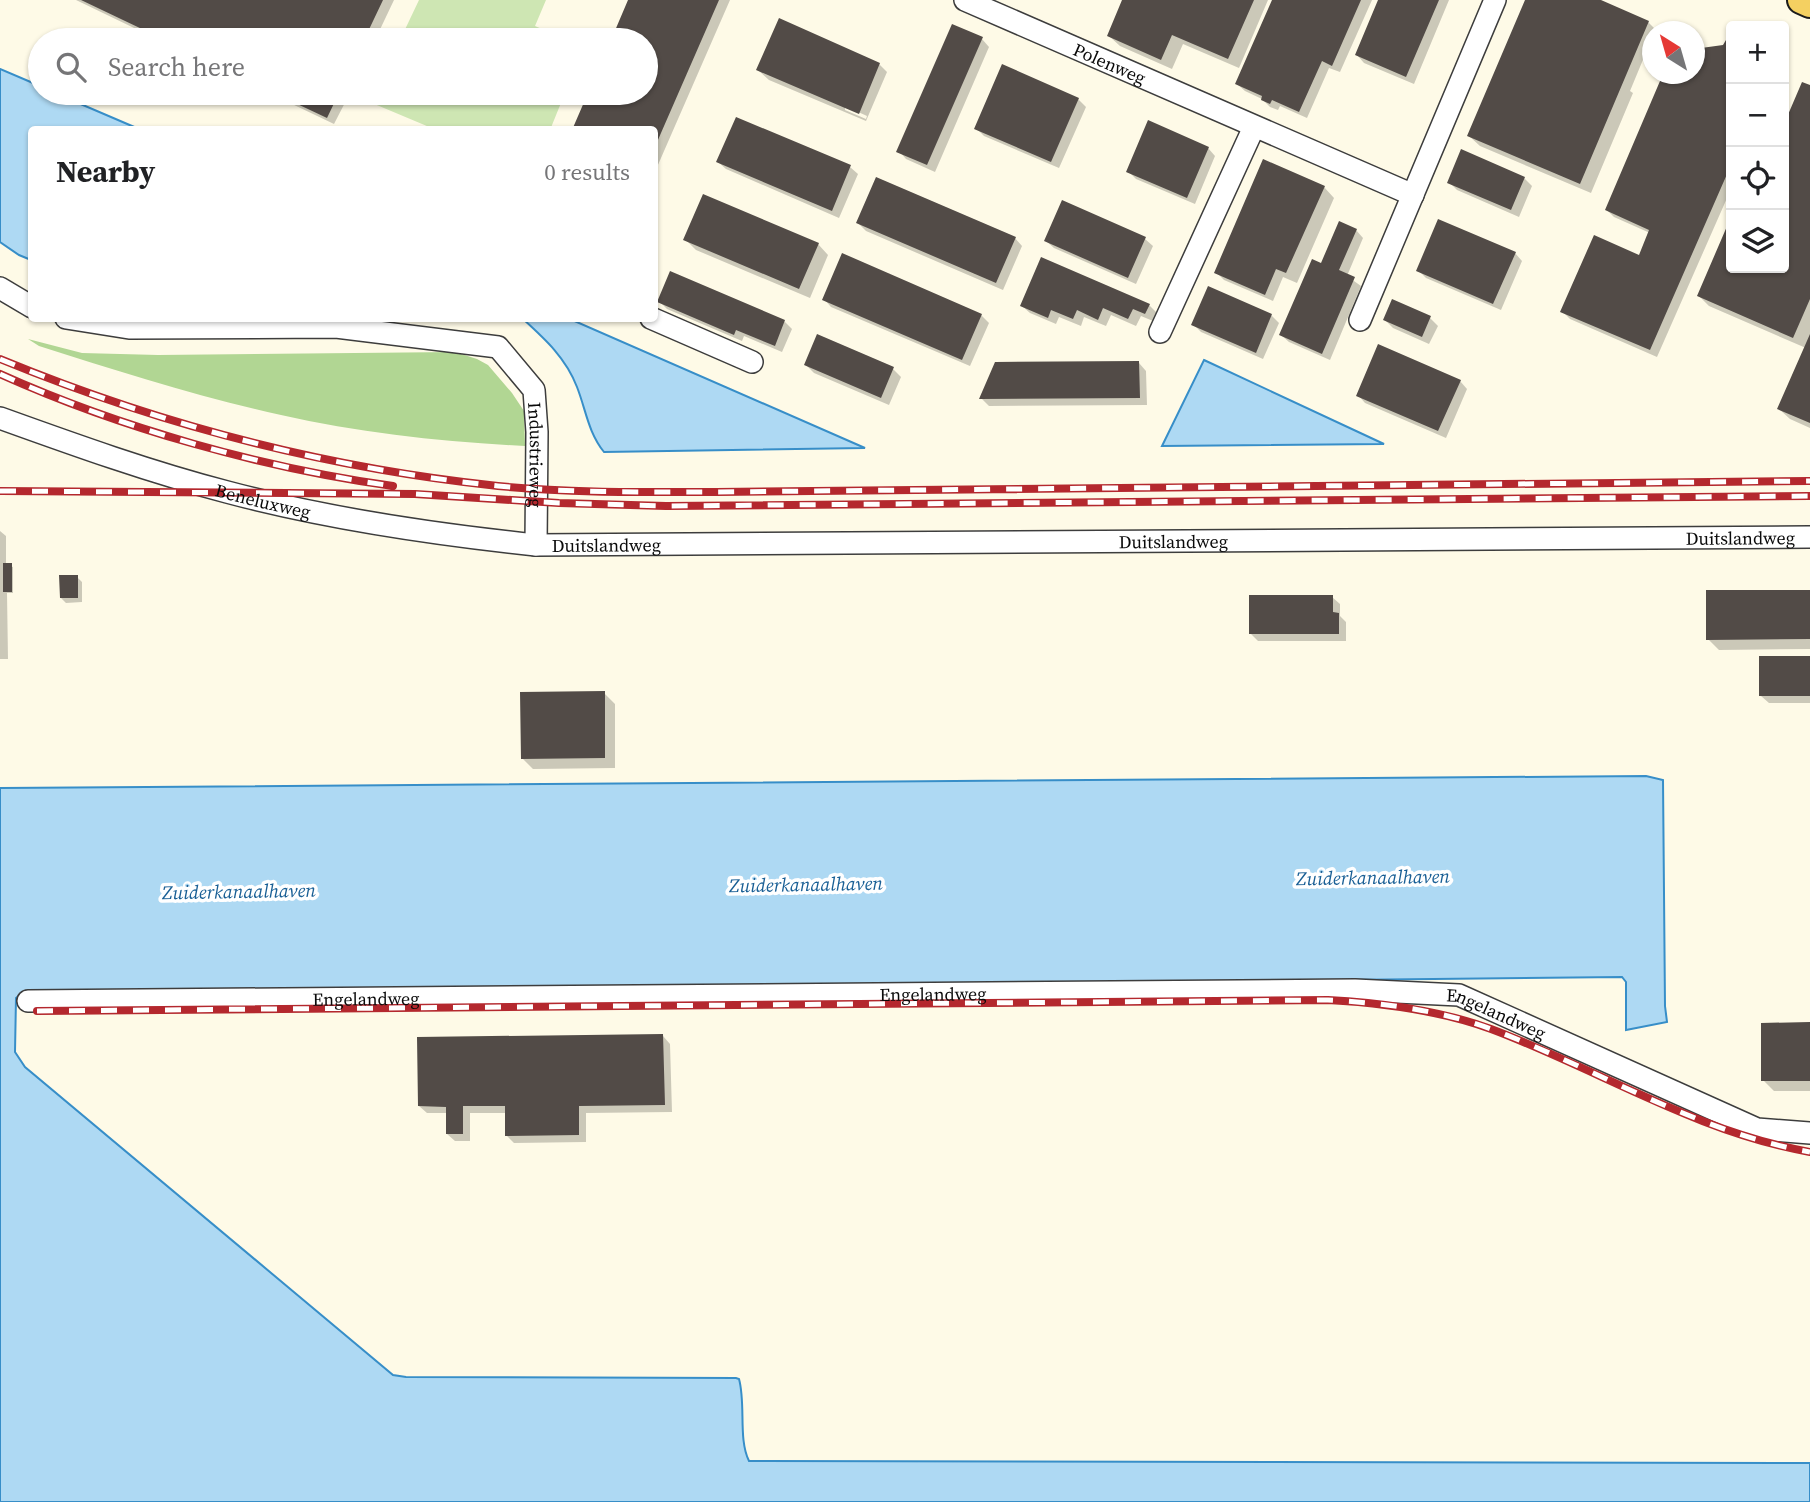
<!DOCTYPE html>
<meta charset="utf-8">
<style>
:root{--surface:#fff;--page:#f2f2f2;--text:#202124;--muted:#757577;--line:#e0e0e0}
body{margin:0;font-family:"Source Serif 4",serif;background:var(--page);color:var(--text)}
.controls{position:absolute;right:21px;top:21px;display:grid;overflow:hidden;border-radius:7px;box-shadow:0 2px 5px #0004}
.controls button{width:63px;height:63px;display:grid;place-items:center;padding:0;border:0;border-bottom:2px solid var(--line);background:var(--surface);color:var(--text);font:35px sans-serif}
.compass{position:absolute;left:1642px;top:21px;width:63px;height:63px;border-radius:50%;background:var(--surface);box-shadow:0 2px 5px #0004;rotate:323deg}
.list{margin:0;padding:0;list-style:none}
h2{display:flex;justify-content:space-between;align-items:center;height:91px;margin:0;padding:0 28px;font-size:30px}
h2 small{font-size:23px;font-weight:400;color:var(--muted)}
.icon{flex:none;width:38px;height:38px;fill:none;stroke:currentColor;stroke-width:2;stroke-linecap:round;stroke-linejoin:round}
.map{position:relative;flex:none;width:1810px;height:1502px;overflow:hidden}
.search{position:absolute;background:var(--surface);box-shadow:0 2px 5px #0004;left:28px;top:28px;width:630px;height:77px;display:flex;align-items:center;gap:18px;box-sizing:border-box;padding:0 24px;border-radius:38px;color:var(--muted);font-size:26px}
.panel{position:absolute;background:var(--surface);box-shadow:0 2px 5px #0004;left:28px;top:126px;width:630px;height:196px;border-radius:7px}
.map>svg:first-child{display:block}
</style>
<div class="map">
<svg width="1810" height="1502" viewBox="0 0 1810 1502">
<rect width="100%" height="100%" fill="#fefae7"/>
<path fill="#cee6b3" d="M419 0H546L535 26 567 40H400Z
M376 93H565L550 130 434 129 372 103Z"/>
<path fill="#b1d693" d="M28 339 82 353 158 355 455 352 477 359 488 365 512 393 524 411 525 446C444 442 360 433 281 415 199 397 118 371 39 346Z"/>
<path fill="#aed9f3" stroke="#378ec8" stroke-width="2" d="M0 69 40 86V93H55L139 129 32 130 31 260 19 255 0 242Z
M523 319H570L865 448 604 452C588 432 586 410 577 387 566 358 545 339 523 319Z
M1204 360 1384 444 1162 446Z
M1646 776 1663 780 1665 1006 1667 1022 1626 1030V982L1622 977 21 994 16 998 15 1052 25 1067 393 1375 406 1377 736 1378 739 1379C746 1404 738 1439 749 1461L1810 1463V1502H0V788Z"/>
<path fill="#0003" fill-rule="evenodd" d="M76 0H394L375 40H159Z
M630 0H730L654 174V130H574L590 93H646V40H612Z
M1124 0H1268L1239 68 1183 44 1172 69 1120 46 1109 36Z
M1274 0H1372L1340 72 1329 68 1307 118 1280 106 1278 110 1270 107 1262 99 1245 91 1237 84Z
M1380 0H1449L1414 84 1364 63 1357 55Z
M1526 0H1597L1648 22 1656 30 1652 32V38L1630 91 1633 93 1591 193 1480 146 1469 136Z
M780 21 879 64 887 72 866 121 769 80 758 70ZM845 106 867 116 866 119 845 110Z
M982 39 989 47 935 172 906 159 899 151Z
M1726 42 1731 44V189L1657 357 1570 319 1562 311 1640 257 1650 233 1614 217 1607 210 1665 74H1694L1724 47Z
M1810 87V428L1790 419 1779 409 1806 348 1709 306 1699 296 1731 221V268H1784V125Z
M269 93H350L334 124Z
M1078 99 1086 107 1059 168 984 136 976 128Z
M1208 148 1215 156 1195 204 1136 179 1128 171Z
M718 162 850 167 858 174 839 218 726 169Z
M1524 178 1532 186 1519 217 1457 190 1449 182Z
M1324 187 1334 198 1297 283 1283 277 1273 301 1224 280 1216 272Z
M858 223 1015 238 1022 246 1003 290 866 231Z
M1356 230 1363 238 1347 276 1361 286 1330 360 1289 342 1281 335 1322 265Z
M685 239 818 244 828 255 810 298 696 250Z
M1145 239 1153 246 1136 284 1054 248 1046 241Z
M1515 253 1522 261 1501 310 1426 278 1418 270Z
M824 299 981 315 989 323 970 366 831 307Z
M659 301 784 321 792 329 782 352 744 336 742 341 667 309Z
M1149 305 1157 313 1153 321 1141 316 1136 326 1111 315 1106 326 1084 317 1081 326 1059 317 1056 324 1030 313 1022 306Z
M1271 315 1279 323 1263 359 1201 332 1193 324Z
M1430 318 1438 326 1429 344 1393 328 1385 320Z
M818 337 893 369 901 377 889 405 814 373 806 365Z
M1139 363 1146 371 1147 405 989 406 982 399Z
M1460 381 1467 389 1446 438 1365 403 1358 395Z
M0 531 6 536V565L13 567V593H7L8 659H0Z
M77 577 82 582V602L66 603 61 598Z
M1810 591V649L1719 650 1708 639Z
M1332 597 1340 604V616L1346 622V641H1258L1250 633Z
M1810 657V703H1769L1761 696Z
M604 693 615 704V768L533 769 522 758Z
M1810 1024V1091H1774L1763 1080Z
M663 1036 670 1044 672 1112 586 1113V1142L514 1143 506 1135V1113H470V1141H455L447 1134V1113H427L419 1106Z"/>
<path fill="#524b47" d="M81 0H383L364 40H165Z
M628 0H719L654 149V130H572L588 93H646V40H611Z
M1122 0H1254L1228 59 1172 35 1161 60 1107 36Z
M1272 0H1361L1332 66 1322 61 1299 112 1272 100 1270 104 1261 100 1262 96 1235 84Z
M1378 0H1439L1406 77 1355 55Z
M1525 0H1601L1649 21 1580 184 1467 136Z
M779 18 880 63 859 114 756 70Z
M952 24 983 37 927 165 896 152Z
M1726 40 1731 42V165L1650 350 1560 312 1594 235 1639 255 1649 230 1605 210 1663 74H1694V49L1723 45Z
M1002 64 1079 98 1051 162 974 129Z
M1802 82 1810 85V299L1793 338 1697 296 1731 217V268H1784V124Z
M274 93H339L327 118Z
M736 117 851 165 832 211 716 162Z
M1148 120 1209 147 1187 198 1126 172Z
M1461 149 1525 177 1511 210 1447 183Z
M1263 159 1325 186 1286 273 1276 269 1265 295 1214 273Z
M876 177 1016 237 996 283 856 223Z
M703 194 819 243 799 289 683 240Z
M1062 200 1146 237 1128 278 1044 241Z
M1438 219 1516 252 1493 304 1416 271Z
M1339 221 1357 229 1339 270 1355 277 1322 354 1279 335 1312 259 1321 263Z
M842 253 982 314 962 360 822 300Z
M1041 257 1150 304 1145 314 1133 309 1128 319 1103 308 1098 320 1077 310 1073 319 1051 310 1048 318 1020 306Z
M670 271 785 320 775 346 736 330 734 335 657 302Z
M1208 286 1272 314 1256 353 1191 325Z
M1392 299 1431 316 1422 337 1383 320Z
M817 334 894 367 881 398 804 365Z
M1810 334V423L1777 409Z
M1378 344 1461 380 1438 431 1356 396Z
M1139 361 1140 398 979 399 995 362Z
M3 563H12V592H3Z
M59 575H78V598H60Z
M1706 590H1810V639L1706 640Z
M1249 595H1333V612L1339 613V634H1249Z
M1759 656H1810V696H1759Z
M605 691V758L521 759 520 692Z
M1810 1022V1081H1761V1023Z
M663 1034 665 1105 579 1106V1135L505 1136V1106H463V1134H446V1107L418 1106 417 1037Z"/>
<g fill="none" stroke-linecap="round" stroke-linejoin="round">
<defs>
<g id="minor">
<path id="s1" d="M965 0 1413 195"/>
<path d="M0 288 32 307"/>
<path id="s2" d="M66 318 129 328 336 327 498 347 534 390 537 432 536 545"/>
<path d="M651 318 752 362"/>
<path d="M1360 320 1495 0"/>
<path d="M1160 332 1254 127"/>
<path id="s3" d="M0 418C75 445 150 472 227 492 328 519 432 534 536 545L1810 537"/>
<path id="s4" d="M28 1001 1355 990 1459 995 1757 1129 1810 1133"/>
</g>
<path id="major" d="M1801 0 1810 4"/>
</defs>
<use href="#minor" stroke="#3d3d3d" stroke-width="24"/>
<use href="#major" stroke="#1b1b1b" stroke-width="30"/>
<use href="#minor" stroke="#fff" stroke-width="21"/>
<use href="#major" stroke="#f4d061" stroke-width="26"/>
<defs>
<path id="rail" d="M0 359C160 425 326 468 498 486 570 493 644 492 716 492L1810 481
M0 374C120 428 263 468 393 486
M0 491 415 494 559 503 666 506 1810 496
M37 1011 1328 1000C1384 1003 1439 1010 1491 1029 1598 1069 1696 1132 1810 1152"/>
</defs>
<use href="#rail" stroke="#b4282e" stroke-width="8"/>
<use href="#rail" stroke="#fff" stroke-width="5" stroke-dasharray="16" stroke-linecap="butt"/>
</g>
<g text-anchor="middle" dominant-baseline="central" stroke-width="7" stroke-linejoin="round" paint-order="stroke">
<g font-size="18" fill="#0a0a0a" stroke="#fff">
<text stroke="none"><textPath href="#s1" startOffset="158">Polenweg</textPath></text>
<text stroke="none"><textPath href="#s2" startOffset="555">Industrieweg</textPath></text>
<text stroke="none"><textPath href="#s3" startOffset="276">Beneluxweg</textPath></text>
<text stroke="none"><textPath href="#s3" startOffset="1757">Duitslandweg</textPath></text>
<text stroke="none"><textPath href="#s3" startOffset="1190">Duitslandweg</textPath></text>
<text stroke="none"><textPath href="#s3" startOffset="623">Duitslandweg</textPath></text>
<text stroke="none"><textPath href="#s4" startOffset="905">Engelandweg</textPath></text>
<text stroke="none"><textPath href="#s4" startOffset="338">Engelandweg</textPath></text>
<text stroke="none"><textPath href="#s4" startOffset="1472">Engelandweg</textPath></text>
</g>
<g font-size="19" font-style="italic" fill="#195f95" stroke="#fff">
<text transform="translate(1373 877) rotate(-1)">Zuiderkanaalhaven</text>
<text transform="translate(806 884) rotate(-1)">Zuiderkanaalhaven</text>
<text transform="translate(239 891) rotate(-1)">Zuiderkanaalhaven</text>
</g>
</g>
</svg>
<div class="controls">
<button>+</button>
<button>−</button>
<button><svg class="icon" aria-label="locate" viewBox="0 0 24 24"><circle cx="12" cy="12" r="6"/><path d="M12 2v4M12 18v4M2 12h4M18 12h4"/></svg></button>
<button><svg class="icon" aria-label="layers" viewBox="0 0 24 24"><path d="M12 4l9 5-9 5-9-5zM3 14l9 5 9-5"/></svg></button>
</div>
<svg class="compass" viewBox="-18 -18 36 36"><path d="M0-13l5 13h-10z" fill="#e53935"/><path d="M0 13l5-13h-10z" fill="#757577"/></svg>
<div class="search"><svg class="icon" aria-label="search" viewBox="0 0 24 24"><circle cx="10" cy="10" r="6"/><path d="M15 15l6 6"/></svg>Search here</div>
<section class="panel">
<h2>Nearby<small>0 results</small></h2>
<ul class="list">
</ul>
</section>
</div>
